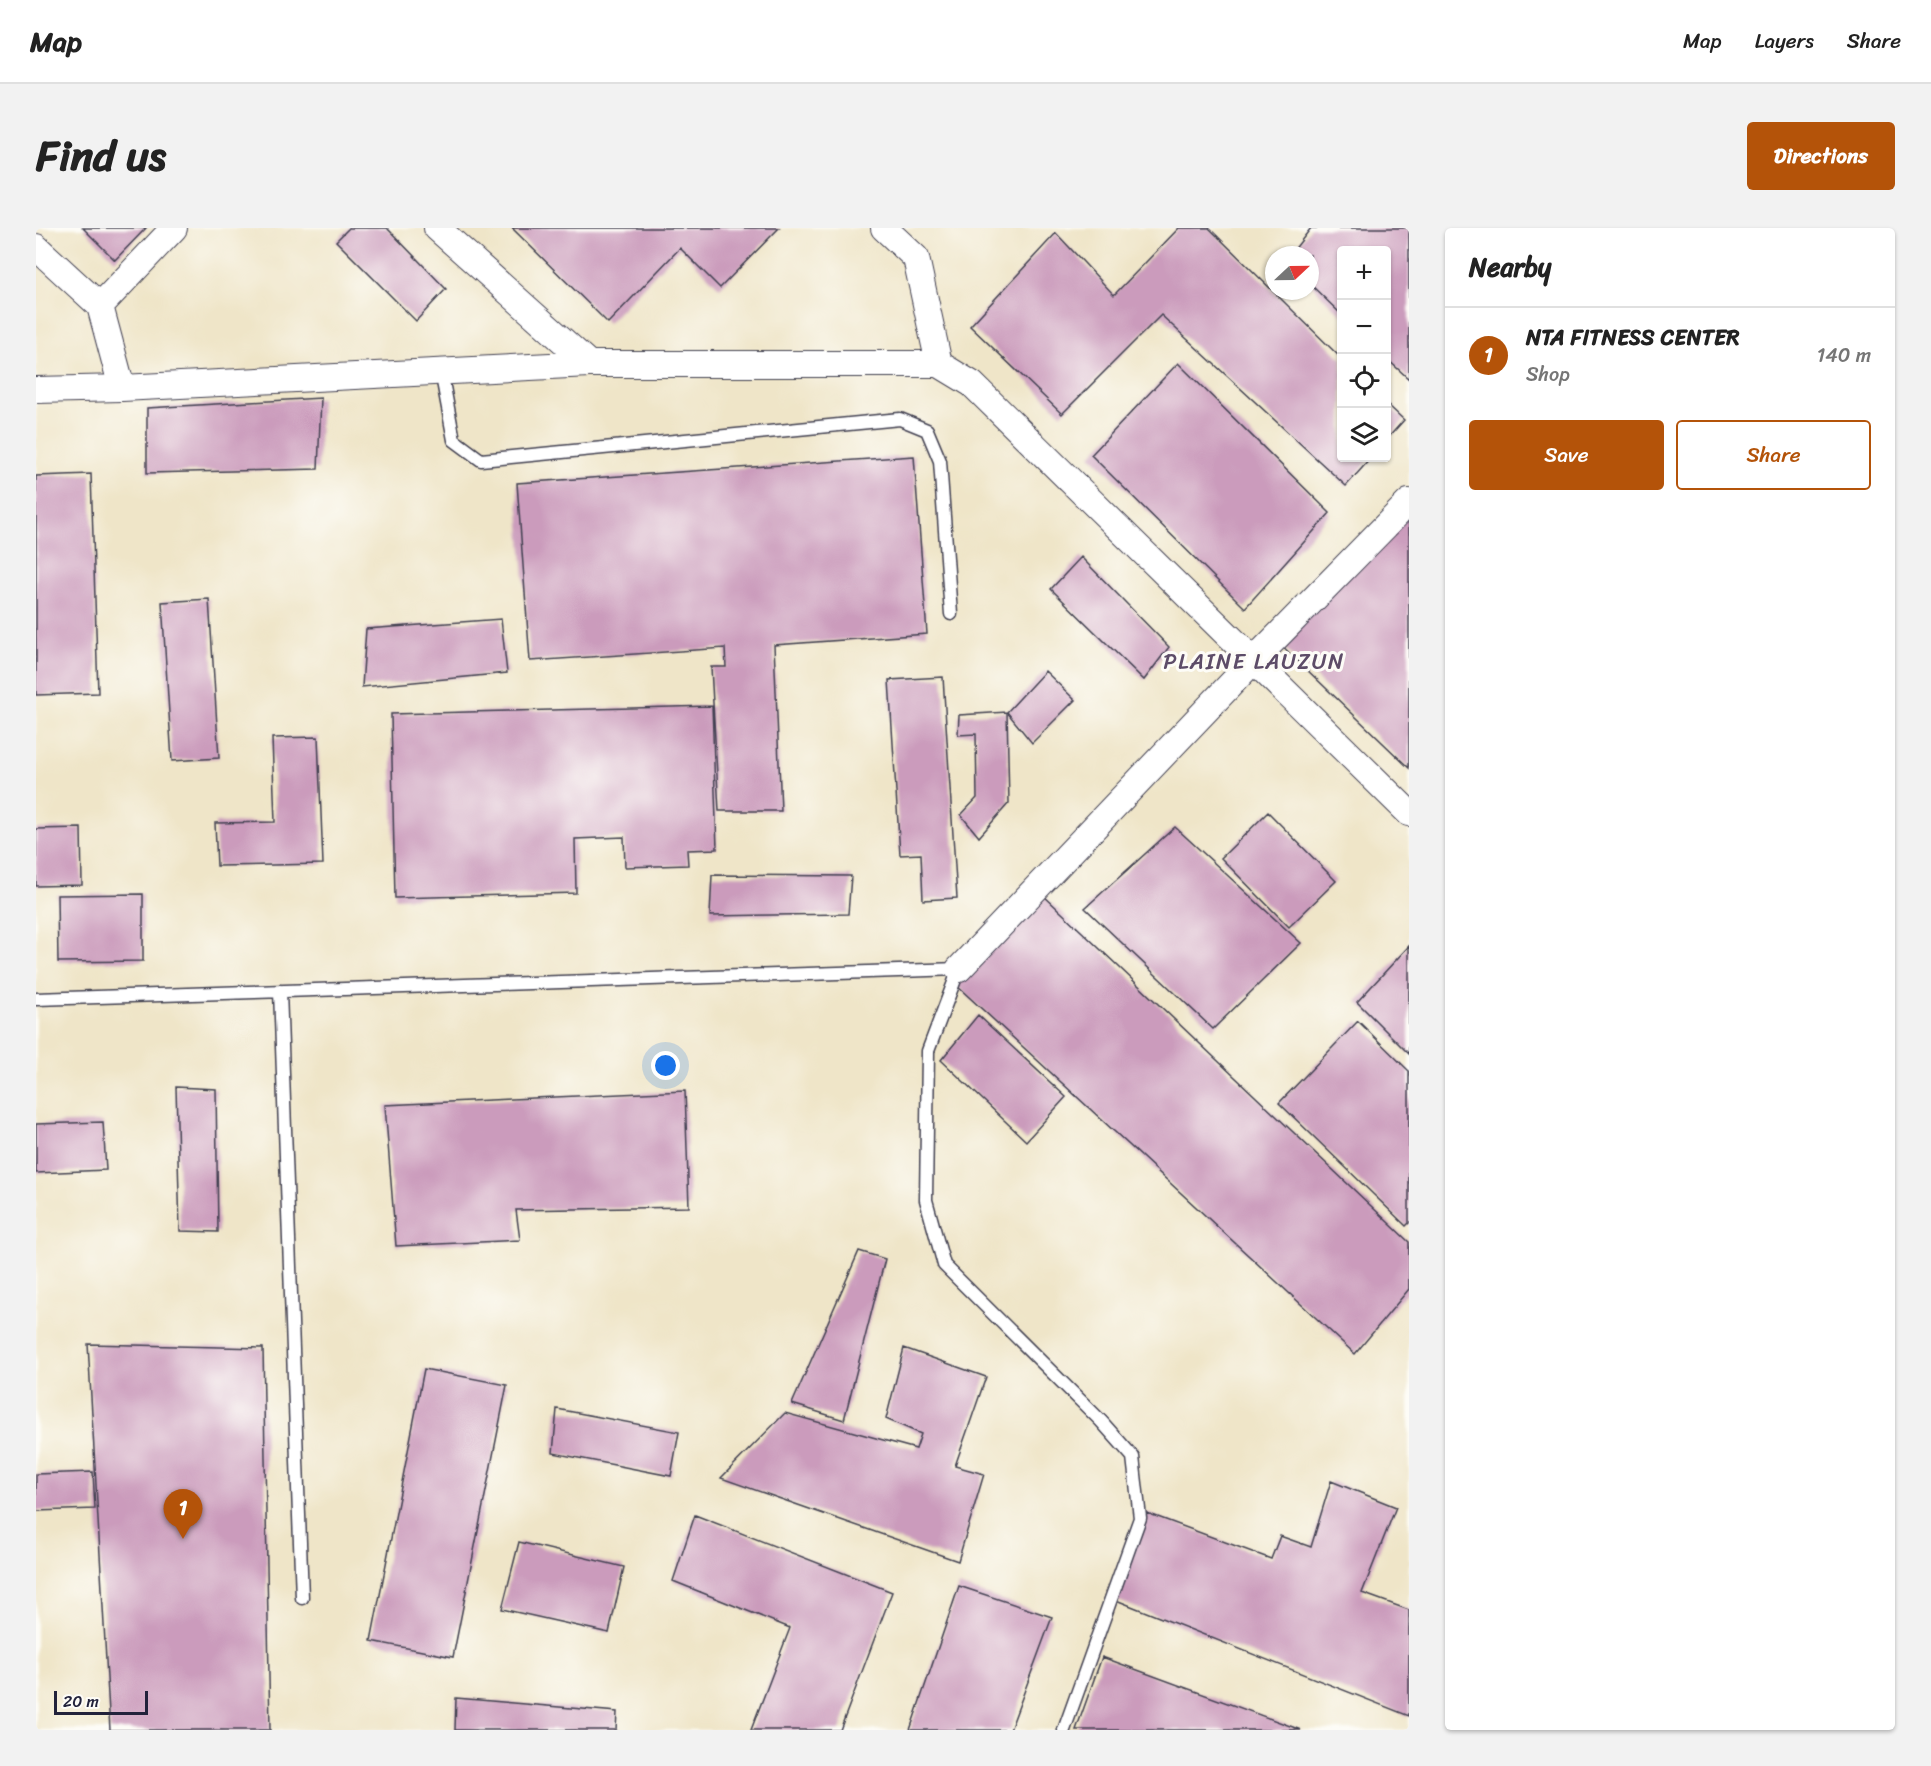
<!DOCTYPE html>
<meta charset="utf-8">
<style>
:root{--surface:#fff;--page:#f2f2f2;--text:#222;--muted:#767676;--line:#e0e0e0;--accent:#b45309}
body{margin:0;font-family:Sriracha,sans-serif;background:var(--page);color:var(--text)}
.controls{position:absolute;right:18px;top:18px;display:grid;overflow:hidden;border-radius:6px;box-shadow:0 2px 4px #0004}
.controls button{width:54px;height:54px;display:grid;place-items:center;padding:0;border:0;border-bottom:2px solid var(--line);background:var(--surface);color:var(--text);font:30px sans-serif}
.compass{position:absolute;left:1229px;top:18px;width:54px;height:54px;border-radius:50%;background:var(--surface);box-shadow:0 2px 4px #0004;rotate:68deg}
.scale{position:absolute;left:18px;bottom:15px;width:94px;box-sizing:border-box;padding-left:6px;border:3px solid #22223b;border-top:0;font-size:16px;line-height:21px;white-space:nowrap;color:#22223b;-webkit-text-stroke:4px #fdfcf7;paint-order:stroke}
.you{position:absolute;left:630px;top:838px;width:21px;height:21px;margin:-15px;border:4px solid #fff;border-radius:50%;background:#1a73e8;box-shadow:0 0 0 9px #1a73e833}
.badge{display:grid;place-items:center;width:39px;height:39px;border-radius:50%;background:var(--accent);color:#fff;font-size:20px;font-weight:700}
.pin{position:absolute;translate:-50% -50px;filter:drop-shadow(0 2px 3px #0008)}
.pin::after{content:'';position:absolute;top:32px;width:21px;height:18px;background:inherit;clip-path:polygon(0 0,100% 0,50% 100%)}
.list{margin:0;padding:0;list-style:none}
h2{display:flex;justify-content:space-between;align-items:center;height:78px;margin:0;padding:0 24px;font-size:26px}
h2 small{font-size:20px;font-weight:400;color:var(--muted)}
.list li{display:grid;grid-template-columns:39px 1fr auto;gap:18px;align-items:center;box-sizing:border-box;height:96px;padding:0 24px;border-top:2px solid var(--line)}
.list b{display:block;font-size:22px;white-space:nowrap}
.list p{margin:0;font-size:20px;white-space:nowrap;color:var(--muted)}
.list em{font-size:20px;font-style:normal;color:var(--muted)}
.actions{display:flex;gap:12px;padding:18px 24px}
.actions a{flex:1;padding:14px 0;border:2px solid var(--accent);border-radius:6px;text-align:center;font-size:21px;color:var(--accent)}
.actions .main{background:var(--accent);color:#fff}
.icon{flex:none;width:33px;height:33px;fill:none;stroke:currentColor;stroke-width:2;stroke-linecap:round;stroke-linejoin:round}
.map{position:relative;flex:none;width:1373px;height:1502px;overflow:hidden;border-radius:6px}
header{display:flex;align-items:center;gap:36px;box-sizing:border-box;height:84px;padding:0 30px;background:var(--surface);border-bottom:2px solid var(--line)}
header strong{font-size:28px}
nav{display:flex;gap:33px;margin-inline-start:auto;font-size:21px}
.intro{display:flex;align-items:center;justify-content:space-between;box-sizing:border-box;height:144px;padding:0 36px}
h1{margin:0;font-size:42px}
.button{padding:15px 27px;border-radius:6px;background:var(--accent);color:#fff;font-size:21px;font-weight:700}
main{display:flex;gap:36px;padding:0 36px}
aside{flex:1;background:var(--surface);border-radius:6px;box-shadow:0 2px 4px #0004}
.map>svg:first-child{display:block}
</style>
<header>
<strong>Map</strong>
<nav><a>Map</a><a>Layers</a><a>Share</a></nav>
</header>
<div class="intro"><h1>Find us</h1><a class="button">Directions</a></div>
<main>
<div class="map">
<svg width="1373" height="1502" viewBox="0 0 1373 1502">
<rect width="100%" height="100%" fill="#fdfcf7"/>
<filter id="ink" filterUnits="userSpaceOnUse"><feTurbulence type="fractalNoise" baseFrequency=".0167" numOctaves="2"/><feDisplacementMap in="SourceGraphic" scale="12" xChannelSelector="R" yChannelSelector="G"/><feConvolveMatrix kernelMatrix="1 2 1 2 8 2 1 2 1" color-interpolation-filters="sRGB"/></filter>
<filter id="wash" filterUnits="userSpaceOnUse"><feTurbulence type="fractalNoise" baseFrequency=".008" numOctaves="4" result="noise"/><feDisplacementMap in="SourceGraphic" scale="24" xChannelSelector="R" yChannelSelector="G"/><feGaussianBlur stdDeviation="1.35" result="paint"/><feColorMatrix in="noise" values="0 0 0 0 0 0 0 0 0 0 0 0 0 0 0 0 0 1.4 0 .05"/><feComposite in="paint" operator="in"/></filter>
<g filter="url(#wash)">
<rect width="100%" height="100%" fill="#efe5c8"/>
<g id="blocks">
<path fill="#cb9bbc" d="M47 0H110L79 32Z
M313 0H351L410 61 380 93 300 13Z
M476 0H743L684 60 644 20 572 95Z
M1143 0H1173L1306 131V230H1335L1310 258 1125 87 1026 186 934 98 1020 5 1078 67Z
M1275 0H1373V151L1350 130V22H1306V87L1274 56V27H1254Z
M1142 135 1294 285 1209 380 1055 227Z
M285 170 282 241 111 245V180Z
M1350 175 1368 192 1350 212Z
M878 228 891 406 738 417 745 583H683L675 439H690L689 420 494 433 481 255Z
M55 246 62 465 0 467V248Z
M1373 274V540L1239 411Z
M1045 329 1133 419 1108 452 1015 361Z
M173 371 183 530 136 533 126 374Z
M465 391 471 445 326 459 330 401Z
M1009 443 1039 472 996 515 971 484Z
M907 449 921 670 887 672 885 626 864 627 853 452Z
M676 478 681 621 651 622 652 637 589 639 588 609 539 611 540 665 359 670 355 486Z
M971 484 973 575 943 609 925 587 941 570 940 506 922 507 923 487Z
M282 509 287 636 181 638 179 595 239 594 236 510Z
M1232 584 1300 653 1253 699 1185 630Z
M1139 599 1265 715 1177 801 1049 680Z
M45 600 46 657 0 658V601Z
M676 647 815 648 812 686 674 688Z
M107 666V733L22 734 21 667Z
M1006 666 1373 1014V1061L1319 1126 920 757Z
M1373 718V826L1321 774Z
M942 787 1030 869 990 913 905 832Z
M1322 793 1373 843V995L1370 998 1243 875Z
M140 859 180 861 182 1004 144 1003Z
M649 863 653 979 480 982 484 1012 360 1018 349 877Z
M67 894 70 942 0 945V896Z
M823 1023 849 1031 808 1192 756 1176Z
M52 1116 227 1120 234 1502H74Z
M868 1120 950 1149 919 1238 948 1246 922 1333 685 1250 749 1185 880 1221 885 1206 850 1191Z
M388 1141 471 1157 417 1429 335 1413Z
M521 1181 643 1204 635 1248 517 1225Z
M57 1244 59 1281 0 1283V1246Z
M1295 1253 1360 1279 1326 1365 1373 1382V1488L1080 1372 1111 1285 1235 1331 1244 1308 1275 1319Z
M659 1287 856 1364 804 1502H715L754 1400 637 1353Z
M483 1314 588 1339 573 1405 466 1381Z
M923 1358 1016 1389 974 1502H874Z
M1066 1429 1265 1502H1040Z
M420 1470 581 1484 580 1502H419Z"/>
</g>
</g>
<g filter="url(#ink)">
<use href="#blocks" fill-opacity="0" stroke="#413f50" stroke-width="1.5"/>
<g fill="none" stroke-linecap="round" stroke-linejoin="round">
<defs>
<path id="service" d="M405 143 418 212 445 232 864 191 891 202 904 233 915 386
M244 763 266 1370
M0 771 923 741 892 823 890 972 908 1037 1065 1193 1097 1229 1104 1290 1028 1502"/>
<path id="minor" d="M401 0 553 136
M848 0 880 30 903 136
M0 19 64 78 86 160
M64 78 138 0
M0 162 86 160 553 136H903L936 156 1373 585
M923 741 1217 433 1373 274"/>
</defs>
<use href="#service" stroke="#413f50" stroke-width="15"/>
<use href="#minor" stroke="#413f50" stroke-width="28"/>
<use href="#service" stroke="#fff" stroke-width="12"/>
<use href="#minor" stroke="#fff" stroke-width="26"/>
</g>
</g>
<g text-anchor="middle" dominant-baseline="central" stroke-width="6" stroke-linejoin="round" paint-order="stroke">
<g font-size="22" letter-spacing="1.5" fill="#5d4c68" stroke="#fdfcf7">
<text x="1218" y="433">PLAINE LAUZUN</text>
</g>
</g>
</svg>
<div class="controls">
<button>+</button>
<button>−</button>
<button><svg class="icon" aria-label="locate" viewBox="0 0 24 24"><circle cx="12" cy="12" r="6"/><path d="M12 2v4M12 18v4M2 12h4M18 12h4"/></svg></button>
<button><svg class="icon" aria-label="layers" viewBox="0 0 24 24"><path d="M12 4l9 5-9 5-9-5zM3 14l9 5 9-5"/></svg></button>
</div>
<svg class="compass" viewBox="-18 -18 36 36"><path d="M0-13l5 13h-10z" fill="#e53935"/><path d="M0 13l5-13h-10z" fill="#767676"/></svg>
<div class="scale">20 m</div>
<div class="you"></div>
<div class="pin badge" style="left:147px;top:1311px">1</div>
</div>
<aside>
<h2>Nearby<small></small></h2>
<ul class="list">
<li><span class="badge">1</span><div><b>NTA FITNESS CENTER</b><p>Shop</p></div><em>140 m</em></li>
</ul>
<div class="actions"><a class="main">Save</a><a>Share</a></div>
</aside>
</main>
